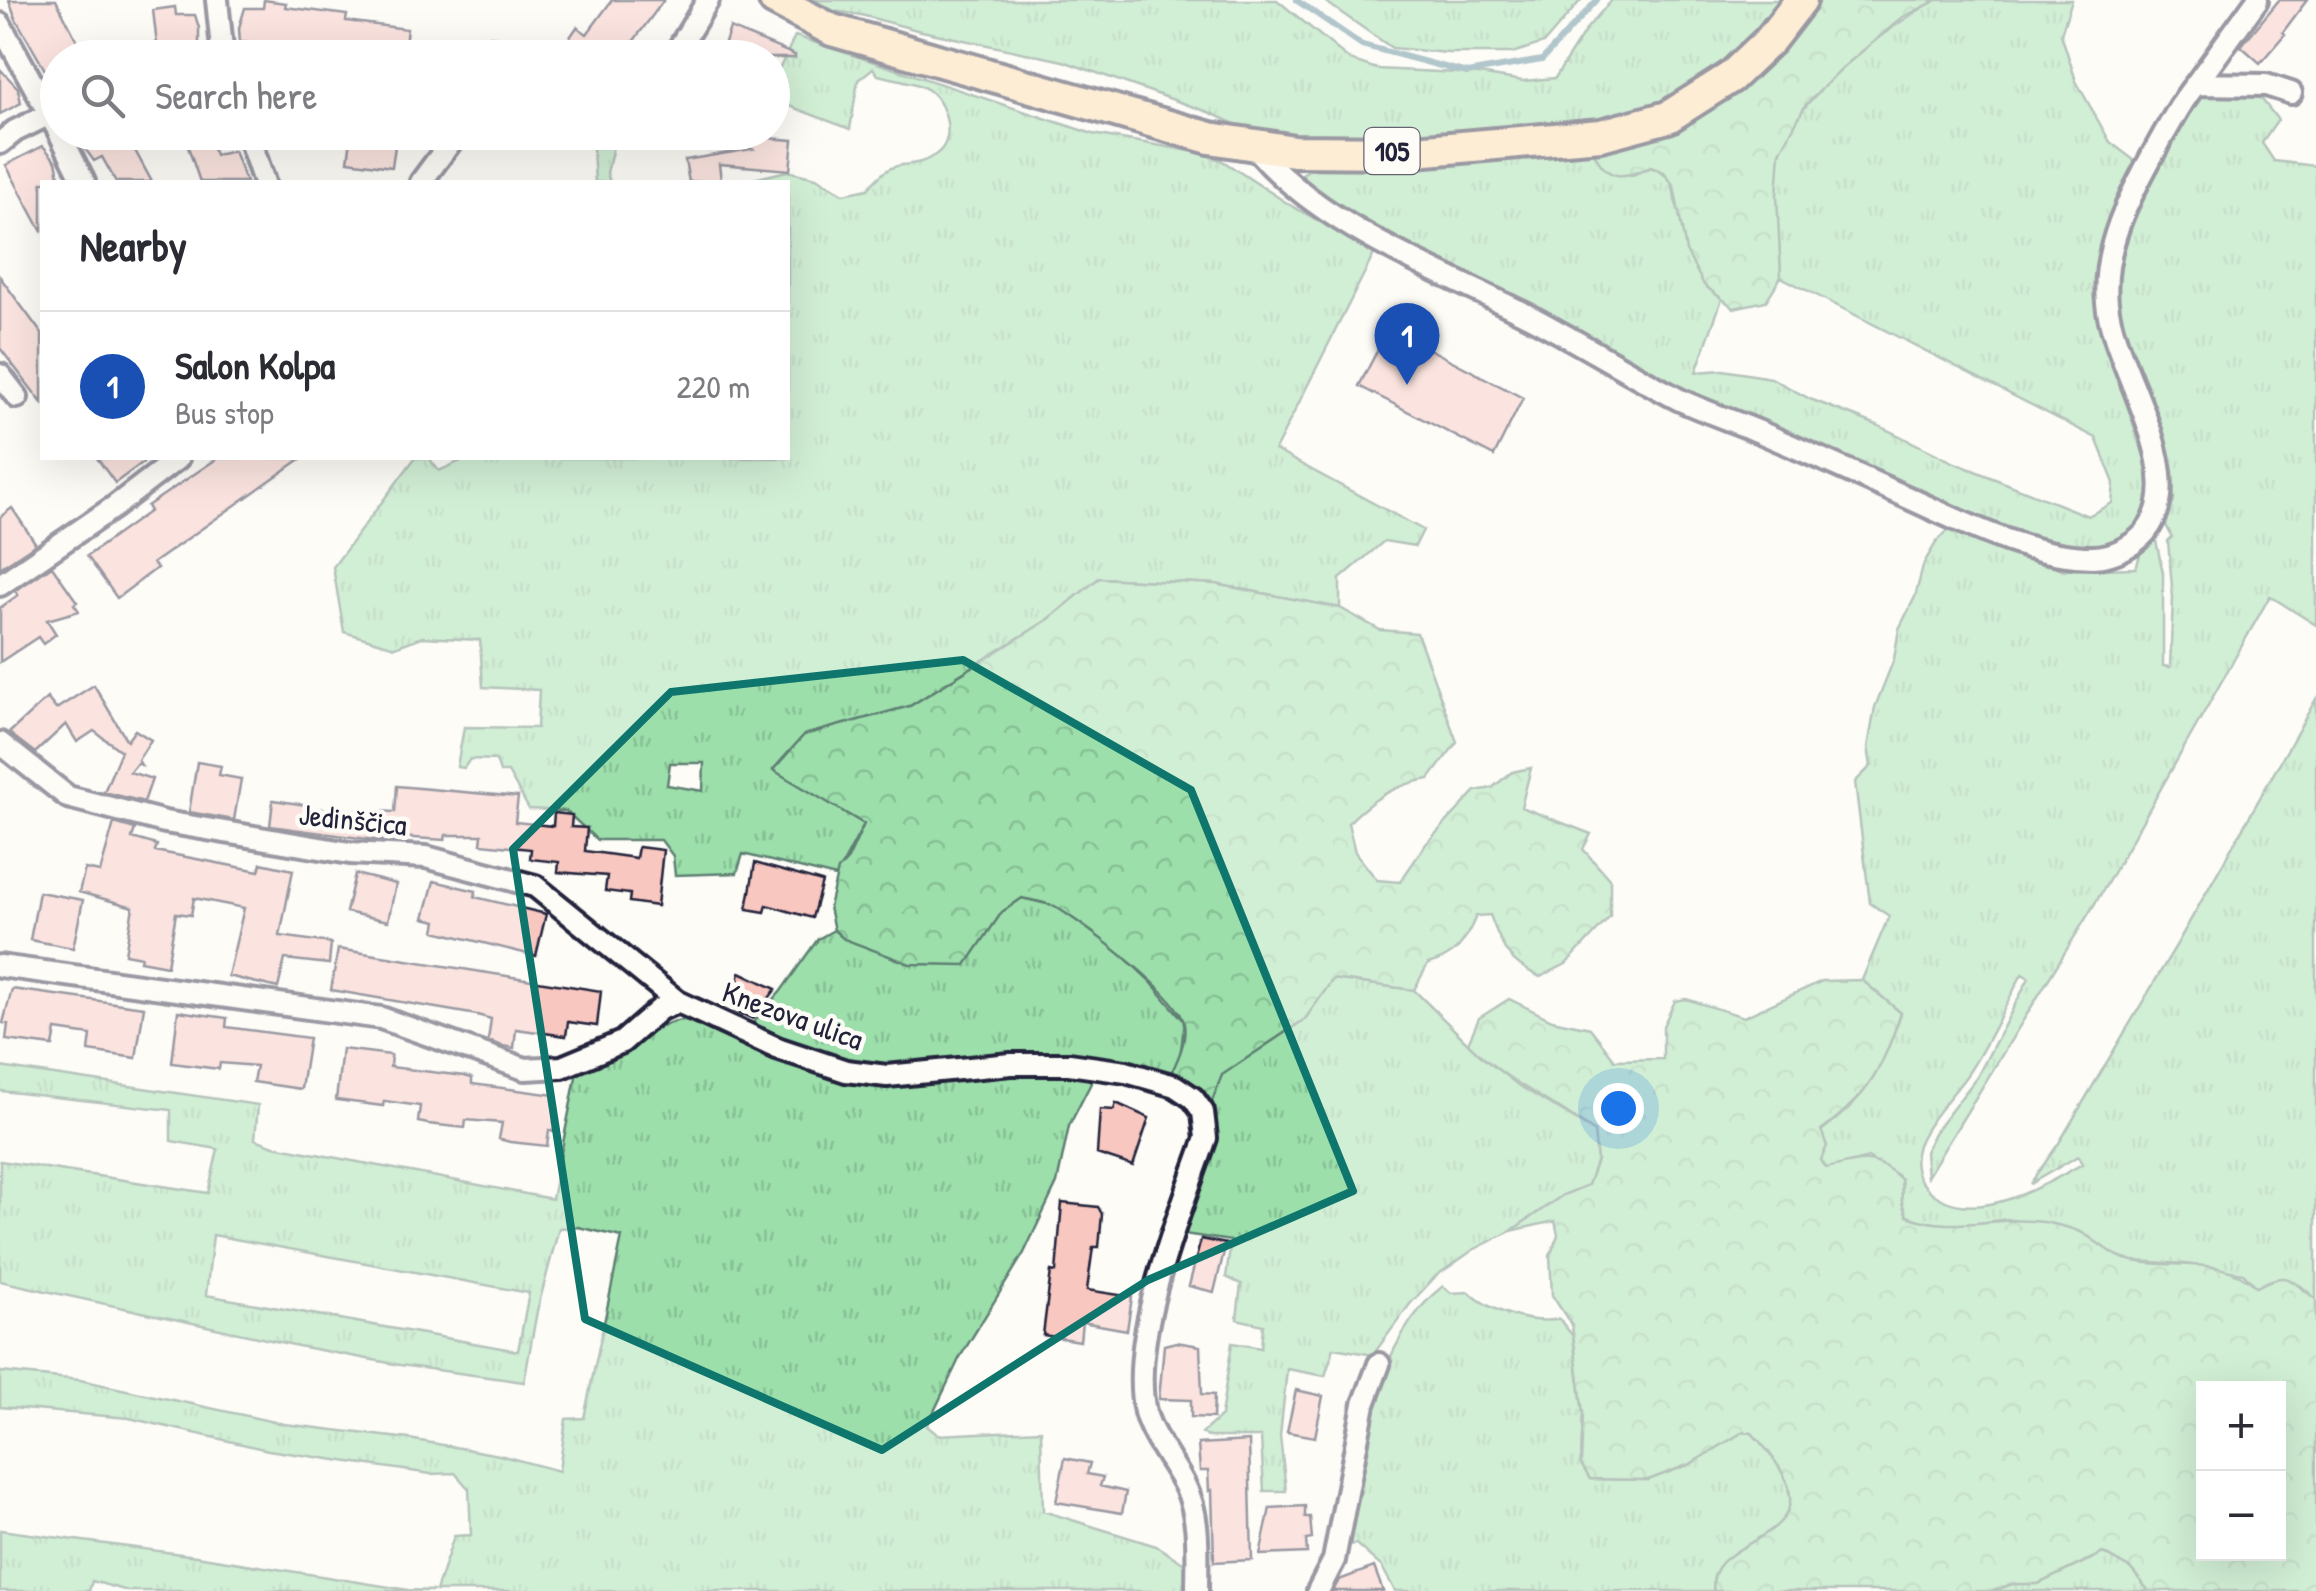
<!DOCTYPE html>
<meta charset="utf-8">
<style>
:root{--surface:#fff;--page:#f2f2f3;--text:#2b2b33;--muted:#7c7c81;--line:#e1e1e2;--accent:#d1495b}
body{margin:0;font-family:"Patrick Hand",sans-serif;background:var(--page);color:var(--text)}
.controls{position:absolute;right:30px;bottom:30px;display:grid;overflow:hidden;border-radius:0px;box-shadow:0 10px 40px #0002}
.controls button{width:90px;height:90px;display:grid;place-items:center;padding:0;border:0;border-bottom:2px solid var(--line);background:var(--surface);color:var(--text);font:50px sans-serif}
.you{position:absolute;left:1618px;top:1108px;width:35px;height:35px;margin:-25px;border:8px solid #fff;border-radius:50%;background:#1a73e8;box-shadow:0 0 0 15px #1a73e833}
.badge{display:grid;place-items:center;width:65px;height:65px;border-radius:50%;background:var(--accent);color:#fff;font-size:32px;font-weight:700}
.pin{position:absolute;translate:-50% -82px;filter:drop-shadow(0 2px 5px #0008)}
.pin::after{content:'';position:absolute;top:52px;width:35px;height:30px;background:inherit;clip-path:polygon(0 0,100% 0,50% 100%)}
.list{margin:0;padding:0;list-style:none}
h2{display:flex;justify-content:space-between;align-items:center;height:130px;margin:0;padding:0 40px;font-size:42px}
h2 small{font-size:32px;font-weight:400;color:var(--muted)}
.list li{display:grid;grid-template-columns:65px 1fr auto;gap:30px;align-items:center;box-sizing:border-box;height:150px;padding:0 40px;border-top:2px solid var(--line)}
.list b{display:block;font-size:38px;white-space:nowrap}
.list p{margin:0;font-size:32px;white-space:nowrap;color:var(--muted)}
.list em{font-size:32px;font-style:normal;color:var(--muted)}
.icon{flex:none;width:55px;height:55px;fill:none;stroke:currentColor;stroke-width:2;stroke-linecap:round;stroke-linejoin:round}
.map{position:relative;flex:none;width:2316px;height:1591px;overflow:hidden}
.search{position:absolute;background:var(--surface);box-shadow:0 10px 40px #0002;left:40px;top:40px;width:750px;height:110px;display:flex;align-items:center;gap:25px;box-sizing:border-box;padding:0 35px;border-radius:55px;color:var(--muted);font-size:38px}
.panel{position:absolute;background:var(--surface);box-shadow:0 10px 40px #0002;left:40px;top:180px;width:750px;height:280px;border-radius:0px}
.map>svg:first-child{display:block}
</style>
<div class="map">
<svg width="2316" height="1591" viewBox="0 0 2316 1591">
<defs>
<pattern id="grass-tufts" width="24" height="20" patternUnits="userSpaceOnUse" patternTransform="scale(2.5)"><rect width="24" height="20" fill="#9cdfab"/><path d="M3 7l-1-3M5 7V3M7 7l1-3M15 17l-1-3M17 17v-4M19 17l1-3" fill="none" stroke="#86bf94"/></pattern>
<pattern id="forest-crowns" width="20" height="18" patternUnits="userSpaceOnUse" patternTransform="scale(2.5)"><rect width="20" height="18" fill="#9cdfab"/><path d="M2 6a3 3 0 1 1 6 0M12 15a3 3 0 1 1 6 0" fill="none" stroke="#86bf94"/></pattern>
</defs>
<rect width="100%" height="100%" fill="#fdfcf7"/>
<filter id="ink" filterUnits="userSpaceOnUse"><feTurbulence type="fractalNoise" baseFrequency=".01" numOctaves="2"/><feDisplacementMap in="SourceGraphic" scale="20" xChannelSelector="R" yChannelSelector="G"/><feConvolveMatrix kernelMatrix="1 2 1 2 8 2 1 2 1" color-interpolation-filters="sRGB"/></filter>
<g filter="url(#ink)">
<path fill="url(#grass-tufts)" stroke="#5f8073" stroke-width="2.5" fill-rule="evenodd" d="M796 0H1277L1350 60 1377 69 1479 74 1523 81 1555 78 1587 28 1612 0H1786C1738 58 1691 96 1619 120L1386 140 1262 137 1211 113 1063 61 917 30 861 15 812 8Z
M1323 0H1581L1544 43 1512 53H1448L1392 48Z
M1937 0H2072L2061 34 2076 81 2110 142 2139 164 2099 259 2096 285 2104 336 2150 474 2151 501 2144 523 2116 545 2093 548 2064 547 2013 535 1723 405 1689 396 1409 249 1317 196 1303 184 1302 174 1312 168 1470 162 1593 150 1630 176 1651 167C1668 174 1674 182 1675 200L1704 285 1722 299 1696 372 1723 370 1771 378 1810 399 1877 425 1955 463 2088 516 2112 503 2114 483 2096 438 1781 277C1780 238 1771 193 1780 154 1793 98 1888 25 1937 0Z
M795 36 1093 134 1196 152 1221 160 1290 205 1375 252 1275 450 1423 530 1415 546 1384 541 1340 579V608L1215 584 1099 578 1049 619 910 706 804 735 774 769 864 824 836 877 743 854 737 873 675 875 673 856 661 840H597L566 811 529 809 508 772H500L496 760 470 759 464 768 457 767 464 727 537 728 539 690 483 687 480 640 422 637 395 647 344 632 333 567 415 458H429L439 471 467 458H788V182H741L787 171 816 178 844 194 868 189C899 150 905 175 935 155 956 141 948 107 931 92 920 82 893 79 878 75L873 68 858 80 850 129 773 100V82ZM670 763H704L703 791 667 785Z
M2239 93 2260 97 2278 120 2262 143 2274 161 2316 166V625L2270 596 2105 887 1927 1177 1925 1152 1934 1133 1977 1077 2029 978 2022 974C2004 1008 1988 1044 1967 1075 1951 1097 1928 1120 1918 1145 1913 1161 1915 1176 1926 1187 1966 1231 2042 1187 2082 1164L2078 1156 2030 1184 2059 1143 2177 944 2316 699V1299L2301 1286 2257 1287 2243 1273 2185 1264 2132 1261 2106 1252 2081 1232 2007 1219 1964 1225 1928 1224 1907 1216 1902 1203 1901 1179 1868 1158 1826 1169 1821 1160V1131C1872 1093 1880 1071 1901 1013L1862 980 1889 916 1870 903 1855 782 1871 766 1868 747 1875 707 1894 659 1899 629 1915 597 1924 563 1937 541 1955 524 2064 570 2136 568 2141 551 2155 536 2163 573V666L2170 667 2173 598 2168 541 2172 537 2166 525 2174 500 2173 471 2136 374 2118 303 2115 280 2145 184 2191 101 2205 95Z
M607 133H616L607 173 610 182H595L593 149Z
M1022 898 1056 906 1117 950 1150 981 1185 1022 1180 1056 1170 1076 886 1070 833 1058 748 1029 781 991 818 939 834 930 844 939 1002 912Z
M1333 979 1414 990 1483 1058 1518 1085 1594 1131 1597 1160 1588 1186 1563 1195 1511 1231 1473 1250 1436 1276 1410 1304 1373 1355 1334 1348 1325 1376 1287 1369 1280 1436 1286 1491H1264L1261 1437H1209L1202 1433 1221 1416 1232 1343 1261 1348 1263 1325 1237 1319 1241 1284 1226 1277 1231 1241 1184 1234 1203 1169 1218 1134 1212 1101 1221 1075 1305 1019Z
M685 1020 793 1063 862 1083 890 1084 1027 1071 1087 1076 1091 1083 1069 1126 1057 1183 1024 1253 960 1357 927 1426 938 1435 1041 1430 1043 1511 1156 1546 1188 1566 1190 1591H436L454 1536 471 1535 469 1489 455 1473 431 1474 268 1450 129 1418 0 1407V1372L80 1380 284 1424 409 1439 499 1455 559 1471 566 1419 584 1418 622 1237 578 1227 559 1228 537 1311 524 1382 400 1365 298 1346 0 1281V1161L208 1193 218 1149 171 1141V1110L0 1091V1067L258 1105 255 1139 274 1146 552 1199 577 1072C596 1066 614 1061 630 1050 651 1036 659 1021 685 1020ZM213 1235 529 1293 518 1351 206 1295Z
M1443 1286 1451 1293 1469 1292C1490 1312 1532 1325 1559 1319L1573 1336 1583 1413 1581 1464 1590 1479 1648 1480 1690 1464 1743 1432 1752 1433C1861 1549 1701 1528 1714 1591H1395L1382 1567 1356 1544 1347 1545C1354 1466 1376 1338 1443 1286Z
M0 1530 196 1556 408 1590 434 1591H128L92 1581 89 1591H0Z
M2103 1553 2131 1569 2149 1591H1993L2012 1584H2038Z"/>
<path fill="url(#forest-crowns)" stroke="#5f8073" stroke-width="2.5" fill-rule="evenodd" d="M1821 0H1937L1903 17 1841 69 1805 106 1780 152 1777 195 1781 277 1766 301 1734 308 1704 285 1686 251 1674 186 1664 172 1651 167C1623 179 1606 182 1593 150 1603 148 1614 149 1624 146 1708 128 1769 64 1821 0Z
M1099 578 1215 584 1340 608 1380 630 1417 633 1457 742 1429 779C1396 784 1372 799 1348 823L1355 852 1377 880 1400 882 1426 844 1476 791 1492 788 1512 772 1531 768 1521 807 1591 834 1583 849 1610 880V917L1566 964 1540 977C1505 960 1503 948 1490 915L1476 916C1465 942 1457 956 1428 964L1414 990 1333 979 1305 1019 1222 1075 1212 1101 1170 1076C1177 1061 1187 1041 1184 1024 1181 996 1084 925 1059 909 1049 902 1034 901 1022 898L1002 912 966 965 910 964 844 939 834 930 829 907 838 870 848 859 864 824 773 770 804 735 910 706 1049 619Z
M1862 980 1901 1013C1880 1072 1872 1092 1821 1130L1827 1146 1821 1160 1826 1168C1861 1161 1872 1152 1901 1179L1902 1203 1907 1216C1952 1234 1997 1215 2043 1222 2054 1224 2070 1227 2080 1232 2099 1241 2110 1257 2133 1261 2174 1269 2225 1256 2257 1287 2289 1268 2291 1282 2316 1299V1591H2149L2131 1569 2103 1553 2038 1584H2012L1993 1591H1714C1701 1528 1861 1548 1752 1433L1743 1432 1690 1464 1648 1480 1590 1479 1581 1464 1583 1413 1572 1326 1552 1295 1550 1256 1558 1235 1555 1221 1511 1231 1563 1195 1588 1185 1597 1160 1594 1131C1552 1102 1505 1081 1468 1043L1479 1018 1509 999 1552 1020 1590 1028 1615 1060 1663 1059V1026L1675 1001 1686 999 1744 1017 1822 981ZM2278 1388V1554H2204V1388Z"/>
<g fill="none" stroke-linecap="round" stroke-linejoin="round">
<path stroke="#568696" stroke-width="6" d="M1296 0 1362 45 1467 73 1542 60 1597 0"/>
</g>
<path fill="#f8c7c0" stroke="#22223b" stroke-width="2.5" d="M9 0H56L86 58H58V93L16 19Z
M264 0 286 3 285 7 347 15 346 21 407 29 403 58 327 57 308 50 240 42 239 28 245 8H263Z
M612 0H664L621 58H556L577 27 587 34Z
M2279 0H2307L2283 32 2285 34 2260 63 2241 46Z
M175 7 176 15H195L199 28V48L158 54 153 10Z
M730 28 795 55V58H720Z
M485 36 529 40 527 58H482Z
M0 69 18 88 21 103 0 114Z
M79 132H125L152 182H116L102 157 94 161 83 146Z
M183 132H207L215 155 234 151 246 182H200Z
M360 132H397L392 167 348 161 351 139H359Z
M730 135 793 140 790 170 719 164 721 180 689 182 685 160 752 149 729 140Z
M43 146 56 161 59 176 51 182H42V232L6 165Z
M0 277 42 334V403L0 348Z
M1389 328 1523 398 1494 456 1359 386Z
M97 458H149L115 483Z
M218 458H302L153 563 157 568 117 598 87 556 150 511 147 506Z
M12 508 36 544 0 568V517Z
M52 566 77 602 74 604 79 611 47 620 56 634 43 644 38 637 0 662V608L18 595 15 591Z
M94 685 127 741 135 730 151 740 138 760 141 765 137 763 130 772 152 779 144 802 104 792 121 751 94 731 77 742 66 724 35 753 9 733 47 698 56 709Z
M197 762 221 766 219 775 241 779 234 820 189 812Z
M397 786 518 797 515 822 553 826 554 813 572 815 571 827 587 828 585 851 636 858 638 847 663 850 657 906 629 902 630 894 605 891 607 876 558 872 559 862 530 859 531 849 481 844 482 835H446L445 840 382 836V841L270 826 273 800 306 805V808L395 812Z
M114 823 135 829 132 838 157 845 155 851 259 871 261 863 293 870 280 936 331 943 329 964 285 959 278 988 228 976 244 908 194 898 191 915 176 913 167 966 140 961 141 957 125 954 133 907 79 892 85 869 100 872Z
M755 863 822 882 812 918 767 905 765 912 747 909Z
M355 874 396 884 388 921 346 912Z
M434 881 476 891 475 897 546 914 536 956 435 931 437 921 424 918Z
M39 892 83 900 73 948 30 940Z
M338 949 601 991 597 1026 568 1022 566 1036 516 1029 514 1048 502 1046 488 1041 491 1019 477 1015 331 990Z
M740 972 776 989 753 1019 733 1010Z
M12 989 144 1007 136 1058 89 1051 91 1035 56 1030 53 1046 6 1040 8 1024 3 1023Z
M178 1011 227 1018 226 1027 309 1038 301 1089 253 1082 256 1066 220 1063 219 1069 172 1063Z
M342 1049 391 1055 390 1067 464 1076 472 1078V1084L555 1095 554 1131 549 1130 547 1146 510 1142 499 1139 502 1123 466 1120 465 1128 428 1124 418 1122 420 1106 384 1101 383 1106 336 1100Z
M1116 1103 1149 1118 1133 1166 1097 1154 1100 1109 1114 1110Z
M1062 1203 1098 1207 1102 1214 1099 1247H1093L1087 1290 1132 1297 1127 1330 1082 1322 1080 1341 1043 1335 1051 1271 1056 1272Z
M1201 1239 1226 1244 1214 1292 1189 1286Z
M1176 1342 1200 1346 1202 1394 1214 1395 1213 1418 1191 1417V1400L1159 1399 1164 1345Z
M1296 1390 1323 1396 1315 1437 1287 1432Z
M1249 1441 1252 1560 1214 1562 1212 1490 1209 1491 1208 1471H1200L1198 1444Z
M1065 1458 1090 1463 1087 1474 1103 1477 1100 1486 1126 1492 1122 1513 1056 1502Z
M1305 1506V1517H1310L1312 1539 1306 1540 1307 1553 1260 1555 1270 1508Z
M1374 1567 1383 1591H1333L1339 1580Z"/>
<g fill="none" stroke-linecap="round" stroke-linejoin="round">
<defs>
<path id="minor" d="M217 0 223 58
M0 24 58 130
M673 58 708 0
M2196 84 2257 0
M59 132 84 182
M247 132 264 182
M0 143 15 131 58 110
M1253 145C1317 226 1443 272 1533 318 1582 344 1629 373 1678 399 1705 412 1734 421 1762 433 1806 452 1849 471 1893 491 1955 518 2024 557 2093 557 2113 557 2139 544 2150 526 2188 467 2113 366 2107 303 2101 242 2136 185 2164 134 2175 116 2182 100 2196 84L2266 85 2291 93
M421 182 453 139 463 132
M0 375 17 397
M0 585 114 507 178 458
M0 743 68 797 165 822 350 853 426 857 535 886 678 1002 777 1048 846 1071 887 1076 1011 1064H1069L1126 1072 1175 1086 1193 1098 1203 1112 1206 1138C1181 1210 1128 1337 1145 1412 1152 1438 1173 1462 1185 1486 1201 1517 1197 1557 1197 1591
M0 966 381 1018 525 1069 562 1067 622 1042 660 1009 678 1002
M1318 1591 1334 1560 1364 1404 1379 1364"/>
<path id="primary" d="M775 0 832 30 1210 138 1294 151 1403 152 1601 135 1668 117 1731 77 1770 40 1801 0"/>
</defs>
<use href="#minor" stroke="#22223b" stroke-width="28"/>
<use href="#primary" stroke="#22223b" stroke-width="38"/>
<use href="#minor" stroke="#fdfcf7" stroke-width="20"/>
<use href="#primary" stroke="#fedbac" stroke-width="30"/>
</g>
</g>
<path d="M0 0H2316V1591H0ZM963 660 1191 790 1353 1191 1148 1280 882 1450 585 1319 513 849 671 692Z" fill="#fdfcf7" fill-opacity=".55" fill-rule="evenodd"/>
<path fill="none" stroke="#0f766e" stroke-width="8" stroke-linejoin="round" d="M963 660 1191 790 1353 1191 1148 1280 882 1450 585 1319 513 849 671 692Z"/>
<g text-anchor="middle" dominant-baseline="central" stroke-width="9" stroke-linejoin="round" paint-order="stroke">
<rect fill="#fdfcf7" stroke="#646373" stroke-width="2.5" x="1364.5" y="128" width="55" height="46" rx="8"/>
<g font-size="28" font-weight="bold" fill="#22223b">
<text x="1392" y="151">105</text>
</g>
<g font-size="30" fill="#22223b" stroke="#fdfcf7">
<text transform="translate(353 819) rotate(6)">Jedinščica</text>
<text transform="translate(793 1015) rotate(20)">Knezova ulica</text>
</g>
</g>
</svg>
<div class="controls">
<button>+</button>
<button>−</button>
</div>
<div class="you"></div>
<div class="pin badge" style="left:1407px;top:385px;background:#1a4fb4">1</div>
<div class="search"><svg class="icon" aria-label="search" viewBox="0 0 24 24"><circle cx="10" cy="10" r="6"/><path d="M15 15l6 6"/></svg>Search here</div>
<section class="panel">
<h2>Nearby<small></small></h2>
<ul class="list">
<li><span class="badge" style="background:#1a4fb4">1</span><div><b>Salon Kolpa</b><p>Bus stop</p></div><em>220 m</em></li>
</ul>
</section>
</div>
